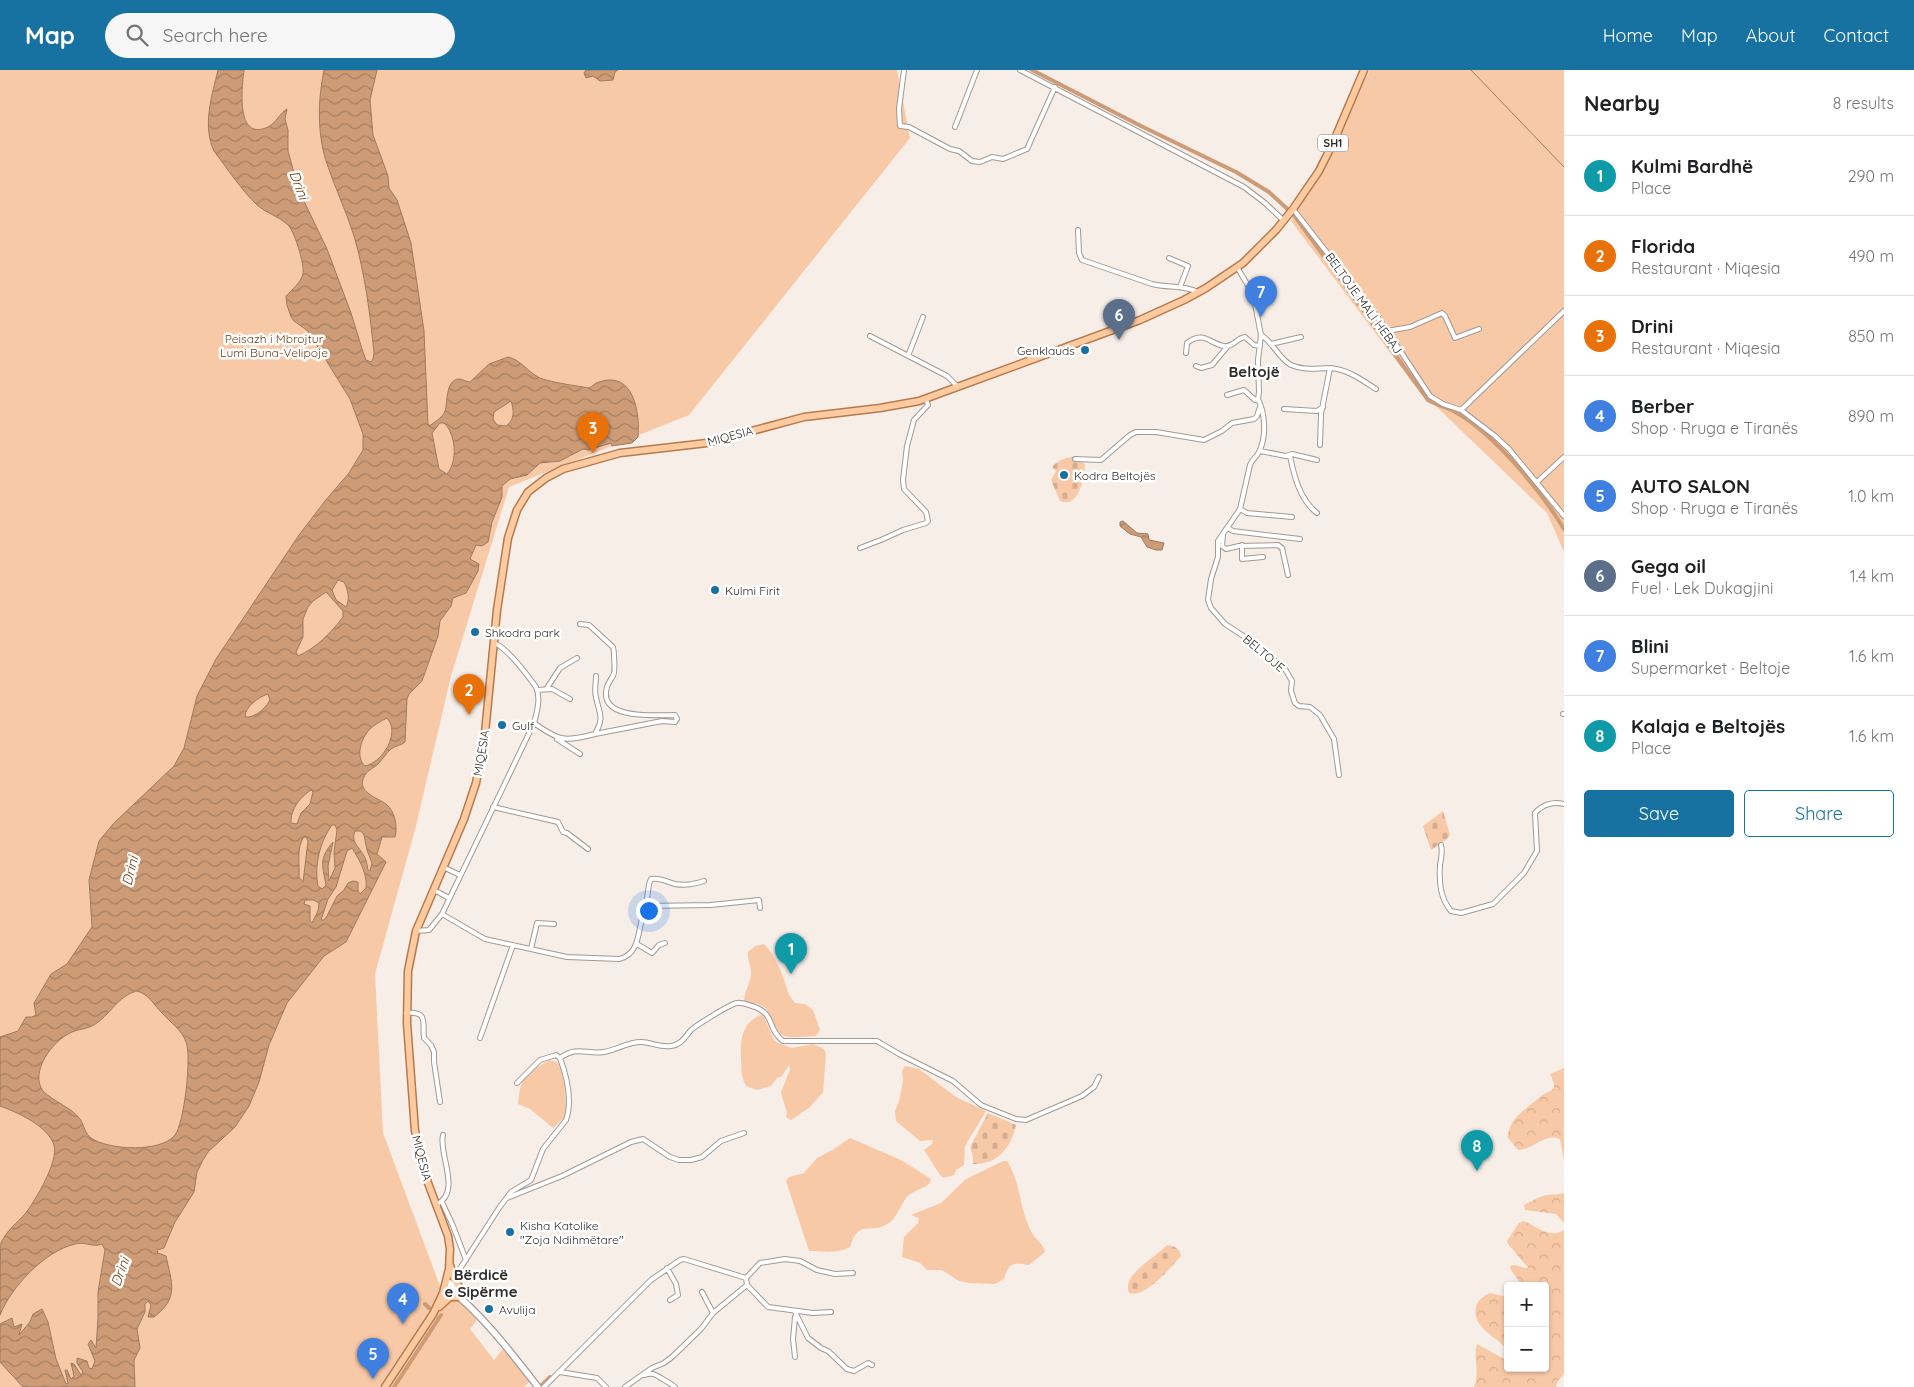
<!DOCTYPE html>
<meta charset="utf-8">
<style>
:root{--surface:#fff;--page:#f6f6f6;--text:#202124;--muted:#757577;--line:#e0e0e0;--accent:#1872a1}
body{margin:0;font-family:Quicksand,sans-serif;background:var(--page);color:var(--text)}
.controls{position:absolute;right:15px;bottom:15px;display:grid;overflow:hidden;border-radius:5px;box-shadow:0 1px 4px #0004}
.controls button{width:45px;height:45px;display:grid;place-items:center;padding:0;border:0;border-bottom:1px solid var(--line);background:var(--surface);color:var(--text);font:25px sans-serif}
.you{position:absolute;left:648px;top:840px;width:18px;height:18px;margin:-12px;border:4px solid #fff;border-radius:50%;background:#1a73e8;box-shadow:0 0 0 8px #1a73e833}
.badge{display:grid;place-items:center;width:32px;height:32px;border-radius:50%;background:var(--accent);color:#fff;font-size:16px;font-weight:700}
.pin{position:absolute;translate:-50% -41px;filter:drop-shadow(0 1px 2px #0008)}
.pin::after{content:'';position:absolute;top:26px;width:18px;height:15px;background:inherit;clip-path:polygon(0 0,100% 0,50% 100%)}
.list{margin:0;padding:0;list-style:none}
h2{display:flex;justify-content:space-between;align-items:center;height:65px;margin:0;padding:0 20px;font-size:21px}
h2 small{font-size:16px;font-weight:400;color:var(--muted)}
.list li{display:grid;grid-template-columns:32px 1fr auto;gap:15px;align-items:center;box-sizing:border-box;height:80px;padding:0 20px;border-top:1px solid var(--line)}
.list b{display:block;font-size:19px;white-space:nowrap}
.list p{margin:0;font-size:16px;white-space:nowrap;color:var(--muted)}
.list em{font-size:16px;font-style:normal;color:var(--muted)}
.actions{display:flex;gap:10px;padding:15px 20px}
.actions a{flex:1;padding:11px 0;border:1px solid var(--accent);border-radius:5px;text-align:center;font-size:18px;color:var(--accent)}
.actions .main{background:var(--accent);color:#fff}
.icon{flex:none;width:28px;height:28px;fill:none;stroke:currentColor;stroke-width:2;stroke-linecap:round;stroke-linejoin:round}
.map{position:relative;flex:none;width:1564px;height:1317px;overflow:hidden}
header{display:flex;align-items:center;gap:30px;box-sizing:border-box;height:70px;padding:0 25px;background:var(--accent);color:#fff}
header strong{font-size:24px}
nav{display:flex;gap:28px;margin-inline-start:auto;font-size:18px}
.search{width:350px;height:45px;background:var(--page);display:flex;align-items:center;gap:12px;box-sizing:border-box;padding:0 18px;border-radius:28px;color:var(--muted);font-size:19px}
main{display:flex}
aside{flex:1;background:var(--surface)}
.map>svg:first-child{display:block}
</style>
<header>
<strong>Map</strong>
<div class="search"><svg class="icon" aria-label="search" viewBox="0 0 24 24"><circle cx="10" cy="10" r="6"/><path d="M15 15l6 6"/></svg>Search here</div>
<nav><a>Home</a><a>Map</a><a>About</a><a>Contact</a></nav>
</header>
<main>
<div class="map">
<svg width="1564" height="1317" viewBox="0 0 1564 1317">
<defs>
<pattern id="forest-crowns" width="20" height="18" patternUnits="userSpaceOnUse" patternTransform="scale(1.25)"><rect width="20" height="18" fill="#f8c9a7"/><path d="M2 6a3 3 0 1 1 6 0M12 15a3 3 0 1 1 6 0" fill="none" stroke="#d5ad90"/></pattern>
<pattern id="cemetery-stones" width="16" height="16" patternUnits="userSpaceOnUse" patternTransform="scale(1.25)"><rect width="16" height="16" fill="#f8c9a7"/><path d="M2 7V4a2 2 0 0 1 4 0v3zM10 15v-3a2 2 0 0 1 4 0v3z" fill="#d5ad90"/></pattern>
<pattern id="water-waves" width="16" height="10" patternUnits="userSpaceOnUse" patternTransform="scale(1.25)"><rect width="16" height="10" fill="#cd9c77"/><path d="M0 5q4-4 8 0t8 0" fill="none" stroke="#a77f62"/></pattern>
</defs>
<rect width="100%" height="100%" fill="#f7eee8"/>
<path fill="#f8c9a7" d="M0 0H897L910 68 689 345 509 417 451 606 416 756 375 904 383 1063 444 1227 448 1232 449 1230 456 1229 460 1232 477 1250 470 1259 494 1290 503 1279 530 1311 524 1317H0Z
M1370 0H1564V482L1547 443 1416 317 1291 151Z
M764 874 771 882 781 901 789 925 795 933 805 934 813 940 820 960 816 966C783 968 780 972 767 939L758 934 744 932C744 922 751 912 751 903 751 895 747 890 748 882L755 876Z
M763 944 774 970 778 973 792 978 813 974 824 979 826 984 823 1022 810 1037 791 1050 786 1047 787 1043 781 1023 790 999 789 995 782 1006 777 1008 771 1016 757 1020 746 1016C740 1003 742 1002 741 989 740 969 742 952 763 944Z
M550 990 557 992C565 1000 567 1036 565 1047L553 1058 530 1039 518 1034C519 1027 519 1019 522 1013 526 1002 540 995 550 990Z
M905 996 919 999 956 1027 986 1041 965 1076 964 1095 956 1100 954 1105 944 1108 940 1105 924 1080 932 1074 933 1070 920 1071 896 1051 895 1041 899 1031 903 1011 902 1001Z
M850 1068 901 1090 931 1109 929 1114C923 1119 915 1120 909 1125 901 1131 899 1146 889 1153 870 1166 859 1147 850 1177 838 1184 823 1181 809 1181L786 1111 789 1107 804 1103 817 1088 834 1079Z
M1003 1091H1007C1022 1115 1019 1140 1032 1163 1036 1170 1043 1173 1045 1182L1029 1195C1012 1192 1009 1193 1004 1209L995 1214 969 1213 959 1211 942 1200H927L920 1193 902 1187 904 1167 918 1153 919 1148 911 1145 941 1133 966 1109Z"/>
<path fill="url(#forest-crowns)" d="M1564 998V1090L1560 1069C1544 1062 1534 1080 1518 1080L1508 1068C1507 1049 1529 1037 1541 1026 1545 1023 1550 1022 1554 1018V1013L1550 1004Z
M1564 1123V1153L1556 1144 1525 1140 1524 1135C1530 1132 1540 1126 1547 1125 1553 1124 1558 1125 1564 1123Z
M1524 1151C1537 1157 1550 1169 1564 1160V1304L1558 1311 1556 1317H1474C1480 1303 1473 1288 1477 1274L1508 1291V1298H1545V1216H1520C1519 1207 1511 1204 1510 1196L1515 1195 1529 1199 1509 1175 1507 1171 1519 1153Z
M1490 1223 1508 1227V1281C1499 1267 1471 1259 1476 1237 1478 1230 1483 1226 1490 1223Z"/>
<path fill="url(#cemetery-stones)" d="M1077 386 1085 395C1084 408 1079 439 1060 431L1051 410 1056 401 1052 397C1059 389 1067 388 1077 386Z
M1443 741 1450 765 1447 769 1431 780 1423 756Z
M988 1043 1016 1055C1011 1078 997 1095 973 1094V1086L970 1077Z
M1167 1175C1174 1176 1180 1178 1181 1186 1171 1197 1145 1229 1129 1223 1121 1204 1157 1187 1167 1175Z"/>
<path fill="url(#water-waves)" stroke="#9e7a60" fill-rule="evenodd" d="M218 0H244C242 17 235 72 268 57 276 53 280 43 287 39L285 49 288 60V81L299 121 327 179 351 243 363 282 366 290 371 292 373 289 374 283C370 243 365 204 354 166 346 140 334 116 326 91 317 61 318 30 324 0H377L370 30 373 65 388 106 389 118 397 130 411 173 424 261 428 355H431C436 351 443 347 445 341 448 333 445 310 459 309 463 309 466 312 470 312L489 294 508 287C521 290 527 301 538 307 547 312 578 316 589 318 593 316 595 313 599 312 634 300 640 343 638 367L632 373 612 376 611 373 588 380 583 379 560 391 540 393 527 405 510 409 502 416V427L492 452 488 472 482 476 476 475 470 489 479 494 478 501 466 523 453 528 451 536 440 551 438 566 422 611 409 624 407 629 405 672C401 676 396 675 391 679 386 683 383 689 378 694 374 698 366 701 364 707 356 722 378 728 386 734 395 741 398 757 395 767H382L377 784 386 792 346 872 324 886 287 933 269 975 259 1012 249 1036 235 1057 208 1082 203 1090 197 1102 194 1122 175 1152 164 1178 157 1180 158 1183 166 1186C172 1214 179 1228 154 1247H148L151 1235 148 1231 145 1234V1242L137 1259 140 1278 134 1290 135 1317H23L0 1292V1254L12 1248 14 1257 22 1254 19 1265 30 1252 33 1244 42 1239 48 1252 56 1289 66 1314 68 1313 65 1300H67L71 1309 74 1306 71 1293 74 1294 81 1305 83 1302 77 1293V1288L87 1291 89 1298 92 1299 95 1291 88 1274 91 1270 96 1278 98 1248V1222L105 1180 102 1174C93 1178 85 1171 75 1174 45 1181 11 1217 0 1245 0 1232 0 1181 1 1173 6 1161 17 1153 25 1144 35 1131 59 1091 54 1075 48 1056 17 1042 0 1036V967L18 961 26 947H32L36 945 34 933 51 904 67 894 92 857 89 810 99 771 114 753 174 696 184 678 197 626 216 589 299 465 325 431 349 403 363 380V364L350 329 308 261 294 251 291 247 287 235 286 226C292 220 301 212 303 204 305 195 294 159 287 154 278 146 266 143 257 135 243 122 226 97 214 81 202 56 212 25 218 0ZM511 331C514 340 515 350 506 356L497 355 493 349 494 342ZM440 353H444C456 364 458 391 447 404L439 399 432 363ZM338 510 344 512C348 519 350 530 346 537L336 530 332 520ZM326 522 343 541V547C332 562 315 579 298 586L296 582 303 567V549L308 537 313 531ZM268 624 270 630C265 639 255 648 245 647 245 637 258 627 268 624ZM387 648C401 663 382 693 365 696 355 687 361 668 370 659 374 655 381 651 387 648ZM311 720 313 722 310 734 301 743 297 754 291 753C290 740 300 727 311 720ZM332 755H335L337 760 334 782 335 798 329 811 328 796 333 772C319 789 322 794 326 815L322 819 318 816C314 796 320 771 332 755ZM355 761H361L364 765 367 780 372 793 370 801 368 800C367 796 367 792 365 788 361 778 350 773 355 761ZM304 767H306L308 771 303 812 299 807C300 795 296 777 304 767ZM352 778C359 789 368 805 366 818L360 824 358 821V812L353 811 348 813 344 820 337 826 327 846 324 850H321L328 829 336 817 347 781ZM305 830H314L319 833 318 841 312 853 310 851V836L304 834ZM136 921C148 923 154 935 162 943 170 952 182 960 186 972 192 986 184 1054 175 1065 161 1083 108 1080 91 1068 85 1064 84 1055 80 1049 71 1037 54 1032 43 1021 29 1002 53 970 72 962 79 959 87 959 94 955 110 945 117 927 136 921Z
M586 0H618L615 2 613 10 600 11 593 6 586 8 584 3Z
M1123 451 1137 463 1148 464 1149 470 1164 473 1162 480H1156L1147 477 1141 467 1130 464 1120 456V452Z"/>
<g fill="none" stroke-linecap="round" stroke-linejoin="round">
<path stroke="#9e7a60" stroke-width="1" d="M1471 0 1564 97"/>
<path stroke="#cd9c77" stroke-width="4" d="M1032 0 1141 56 1236 102 1269 122 1294 145 1428 330C1438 336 1448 337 1457 343 1495 365 1541 421 1564 459
M425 1234 429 1238
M394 1317 441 1245
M540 1317 550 1307"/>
<defs>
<path id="minor" d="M904 0 899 39 900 56 909 57 950 79 959 81 972 91 980 92 992 87 1003 89 1027 79 1055 17
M1020 0 1244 117 1265 133 1284 151
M955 57 977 0
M1293 139 1382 253 1430 326 1443 334 1461 340 1495 366 1509 379 1564 446
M1078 160 1079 183 1082 190 1152 214C1167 218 1184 215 1198 222
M1169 188 1188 196 1180 217
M1237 197 1253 224 1261 265 1258 290 1259 322 1258 329
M1387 261 1410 257 1442 243 1445 246 1455 268 1479 259
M1261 265C1273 272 1279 289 1291 295 1305 301 1316 298 1330 298 1347 299 1362 310 1376 319
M870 266 947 306 958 317
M1271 274 1301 267
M1186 283 1187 273C1204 260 1210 274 1224 276 1232 278 1237 268 1245 267L1254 275 1260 276
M908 286 923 247
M1196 296 1201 298 1212 295 1228 276
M1227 325 1244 320 1255 330 1258 329C1265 343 1267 366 1259 382 1257 387 1252 389 1250 395L1240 439 1218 471V487L1211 509 1208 530 1211 538 1225 554 1248 569 1285 599 1292 611 1291 621 1295 633 1299 636 1310 637 1320 645 1334 669 1339 705
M1284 339 1317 341 1323 337
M1461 340 1564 241
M1320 375 1321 344 1330 298
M1260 381 1286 386 1292 384 1317 390
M1290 386C1294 406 1300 430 1317 443
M1075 389 1101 390 1130 365 1136 362H1156L1204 370 1222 361 1232 353 1254 349 1257 346 1260 337
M1537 412 1564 387
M1240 439 1247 443 1292 447
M1228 458 1233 461 1300 469
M1223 465 1222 476 1226 479 1239 476 1278 475 1282 478 1288 505
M1242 475V489L1263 487
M860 478 881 470 903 460 926 453 928 451 926 442 904 419 903 410 907 376 914 350 928 335 926 329
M580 554 589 555 613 577C614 578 615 602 614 603 613 608 608 612 607 617 597 651 658 645 675 645L677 649 675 652 662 651 595 664
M494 573C506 577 528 606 536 617 541 628 537 642 534 653L442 844 485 869 567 887 619 889C643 884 637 853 646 836L711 835 759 830 760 838
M547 618 560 598 577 588
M537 620 552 619 570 629
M1563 644H1564
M534 653C559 671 565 672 595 664 605 646 599 644 596 627 594 621 596 613 596 606
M557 669 580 684
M493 737 558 752 563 762 567 763 588 779
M1441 775C1443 782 1441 788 1440 795 1439 812 1440 828 1451 841L1461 843 1493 834 1524 803 1537 781 1535 743C1542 735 1553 731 1564 734
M443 797 460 805
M434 820 449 828
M646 836 649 814 651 809C660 807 667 812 675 814 686 816 694 814 704 811
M416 861 429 860 442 844
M637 874 652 883 659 875 665 873
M531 879 537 853 554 854
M406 943C429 941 422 953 424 968L431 975 434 982V992L440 1032
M480 968 513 875
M560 988C578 975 586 985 604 982 617 980 627 972 641 972 651 972 660 978 671 976 681 975 685 967 691 960 697 955 730 934 737 933 742 932 748 935 752 936 776 943 766 958 783 971H877L899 984 953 1011 981 1035 1016 1049 1026 1050 1082 1026 1094 1017 1099 1007
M507 1128 562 1106 631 1072 643 1069 670 1087 679 1090H691L702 1087 721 1071 744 1063
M442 1132 453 1156 466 1190
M437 1134C462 1122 438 1083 443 1065
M667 1198 676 1214 678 1225 670 1230
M454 1208 499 1138 511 1122 531 1110 543 1079 566 1050C573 1030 567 1007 560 988L556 985 540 990 517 1013
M746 1208 760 1193 785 1189 800 1191 817 1200 835 1204 853 1203
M702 1222 713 1243
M795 1242 808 1268 821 1278 828 1281 847 1299 854 1301 868 1293 872 1295
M795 1287 793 1269 795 1247
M560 1302 597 1308 606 1317
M644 1305C648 1304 649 1303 653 1304 655 1304 673 1315 675 1317
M544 1317 651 1210 680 1190 684 1189 746 1208 747 1215 768 1237 813 1243 831 1242
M625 1317 652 1298 664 1293 672 1287 701 1259 713 1243 747 1215"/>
<path id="secondary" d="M446 1212 450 1213 461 1221
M445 1215C481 1243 510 1281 538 1317"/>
<path id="primary" d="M450 1195 454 1208 463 1224
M439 1237 450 1227H462
M385 1317 433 1244 443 1223 449 1199 450 1179 448 1166 428 1113 415 1061 407 953 408 901 416 861 464 749 476 713 485 663 497 540 508 468 517 440 528 422 546 408 563 399 620 383 707 373 804 347 880 338 919 331 1140 250 1184 230 1206 218 1243 193 1276 160 1293 139 1319 101 1333 73 1364 0"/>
</defs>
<use href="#minor" stroke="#a19993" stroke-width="6"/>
<use href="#secondary" stroke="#a19993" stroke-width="8"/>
<use href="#primary" stroke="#b57b4e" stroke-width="9"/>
<use href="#minor" stroke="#fff" stroke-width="4"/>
<use href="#secondary" stroke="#fff" stroke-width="5.5"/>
<use href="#primary" stroke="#fecaa0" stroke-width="6"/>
</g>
<g fill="#1872a1" stroke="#fff" stroke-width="2">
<circle cx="1085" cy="280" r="5"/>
<circle cx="1064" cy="405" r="5"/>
<circle cx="715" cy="520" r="5"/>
<circle cx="475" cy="562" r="5"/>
<circle cx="502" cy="655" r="5"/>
<circle cx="510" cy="1162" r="5"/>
<circle cx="489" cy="1239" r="5"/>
</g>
<g text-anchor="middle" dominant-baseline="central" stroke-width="5" stroke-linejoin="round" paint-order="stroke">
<rect fill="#fff" stroke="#6e6b6a" stroke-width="1" x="1318" y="64.5" width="30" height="17" rx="4"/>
<g font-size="11" font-weight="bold" fill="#302c2a">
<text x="1333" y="73">SH1</text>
</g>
<g font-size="12" fill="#302c2a" stroke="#fff">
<text transform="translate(1364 233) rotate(54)">BELTOJE MALI HEBAJ</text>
<text transform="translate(730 366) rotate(-15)">MIQESIA</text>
<text transform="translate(1264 583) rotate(40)">BELTOJE</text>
<text transform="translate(481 683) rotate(-80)">MIQESIA</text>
<text transform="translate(422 1088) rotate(76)">MIQESIA</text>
</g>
<g font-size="12" fill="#724218" stroke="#fff">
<text x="274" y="268">Peisazh i Mbrojtur<tspan x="274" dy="14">Lumi Buna-Velipoje</tspan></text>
</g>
<g font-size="12" fill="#302c2a" stroke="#fff" text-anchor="start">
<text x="1075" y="280" text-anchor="end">Genklauds</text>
<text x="1074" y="405">Kodra Beltojës</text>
<text x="725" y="520">Kulmi Firit</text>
<text x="485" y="562">Shkodra park</text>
<text x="512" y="655">Gulf</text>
<text x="520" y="1155">Kisha Katolike<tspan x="520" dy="14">"Zoja Ndihmëtare"</tspan></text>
<text x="499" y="1239">Avulija</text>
</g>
<g font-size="14" font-style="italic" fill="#6a3b10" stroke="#fff">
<text transform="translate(299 115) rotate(69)">Drini</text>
<text transform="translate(130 801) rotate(-76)">Drini</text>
<text transform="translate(120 1202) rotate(-70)">Drini</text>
</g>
<g font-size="15" font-weight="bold" fill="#302c2a" stroke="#fff">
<text x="1254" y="301">Beltojë</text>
<text x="481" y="1204">Bërdicë<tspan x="481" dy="17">e Sipërme</tspan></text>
</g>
</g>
</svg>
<div class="controls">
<button>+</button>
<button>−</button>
</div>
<div class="you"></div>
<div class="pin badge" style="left:791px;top:904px;background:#0f9aa8">1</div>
<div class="pin badge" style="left:469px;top:645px;background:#e8710a">2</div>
<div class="pin badge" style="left:593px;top:383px;background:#e8710a">3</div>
<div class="pin badge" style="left:403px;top:1254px;background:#3f7fe0">4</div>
<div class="pin badge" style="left:373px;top:1309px;background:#3f7fe0">5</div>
<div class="pin badge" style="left:1119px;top:270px;background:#5c6f8a">6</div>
<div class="pin badge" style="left:1261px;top:247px;background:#3f7fe0">7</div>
<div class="pin badge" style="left:1477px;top:1101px;background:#0f9aa8">8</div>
</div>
<aside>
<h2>Nearby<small>8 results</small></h2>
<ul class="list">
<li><span class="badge" style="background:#0f9aa8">1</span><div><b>Kulmi Bardhë</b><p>Place</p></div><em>290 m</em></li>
<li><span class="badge" style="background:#e8710a">2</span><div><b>Florida</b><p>Restaurant · Miqesia</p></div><em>490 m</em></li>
<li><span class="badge" style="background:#e8710a">3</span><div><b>Drini</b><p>Restaurant · Miqesia</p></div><em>850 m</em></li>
<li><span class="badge" style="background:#3f7fe0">4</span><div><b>Berber</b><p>Shop · Rruga e Tiranës</p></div><em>890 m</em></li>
<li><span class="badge" style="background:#3f7fe0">5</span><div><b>AUTO SALON</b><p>Shop · Rruga e Tiranës</p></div><em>1.0 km</em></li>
<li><span class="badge" style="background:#5c6f8a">6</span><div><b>Gega oil</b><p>Fuel · Lek Dukagjini</p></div><em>1.4 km</em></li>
<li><span class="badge" style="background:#3f7fe0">7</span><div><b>Blini</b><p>Supermarket · Beltoje</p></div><em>1.6 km</em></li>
<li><span class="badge" style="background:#0f9aa8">8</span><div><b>Kalaja e Beltojës</b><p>Place</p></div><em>1.6 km</em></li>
</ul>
<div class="actions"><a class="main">Save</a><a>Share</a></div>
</aside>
</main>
